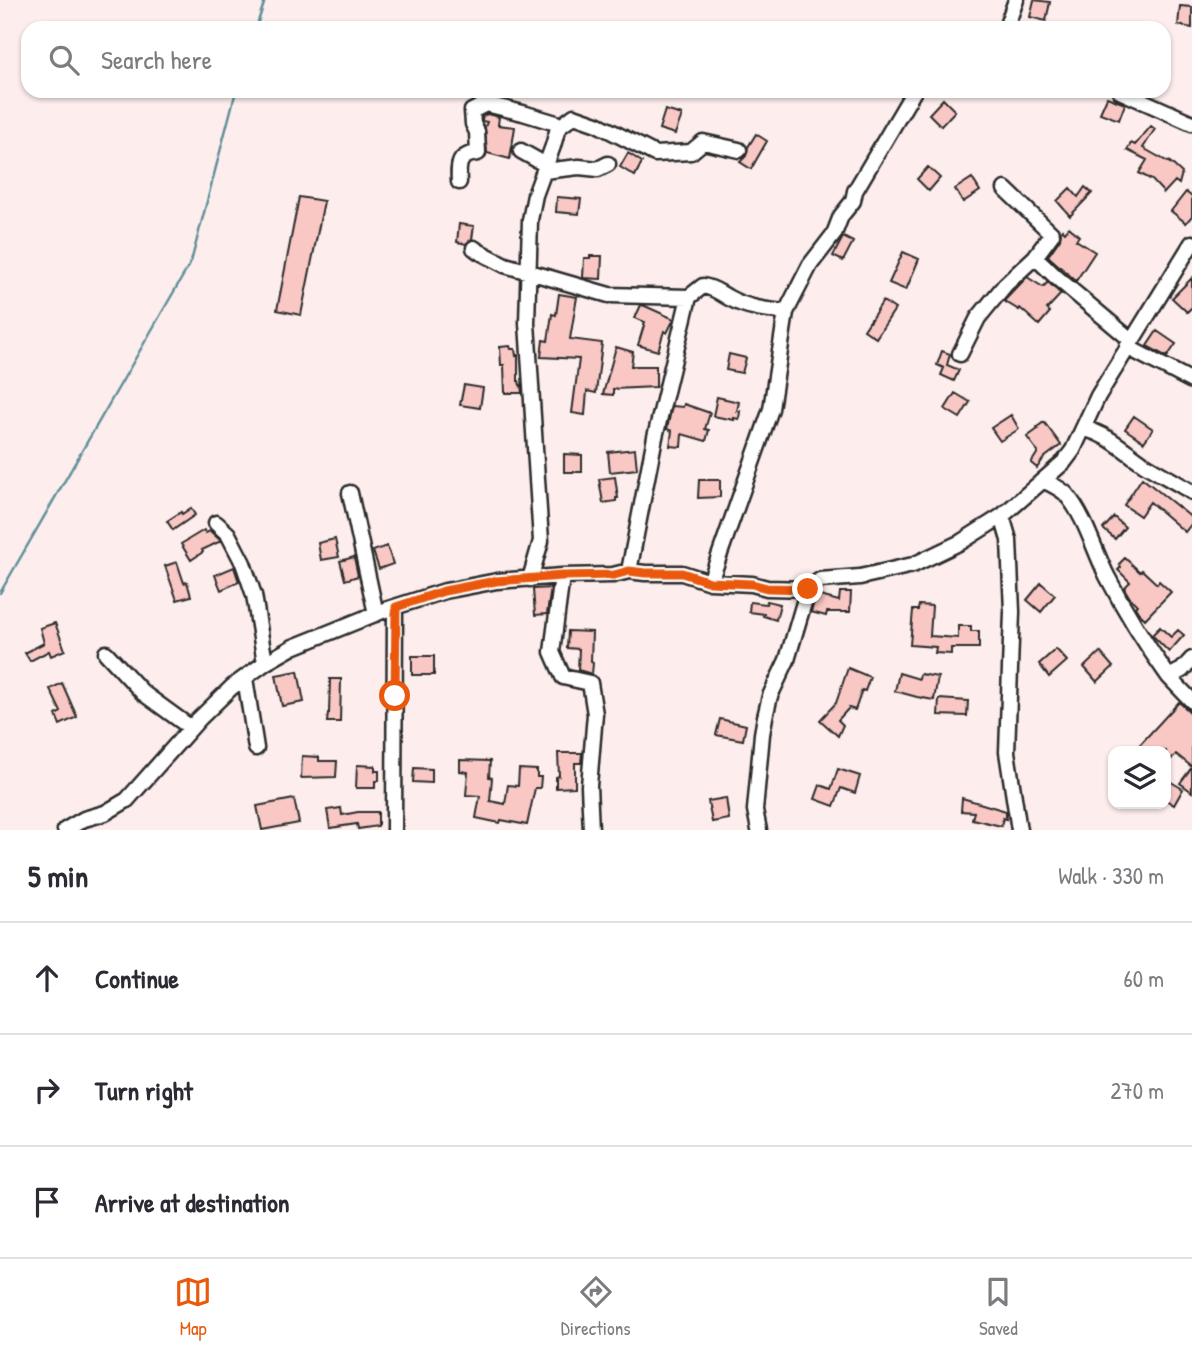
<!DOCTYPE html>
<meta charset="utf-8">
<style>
:root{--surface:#fff;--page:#f2f2f3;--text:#2b2b33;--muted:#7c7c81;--line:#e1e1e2;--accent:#ea580c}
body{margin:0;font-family:"Patrick Hand",sans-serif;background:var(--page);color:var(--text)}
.controls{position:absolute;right:21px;bottom:21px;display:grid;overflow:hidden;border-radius:14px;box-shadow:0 2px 5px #0004}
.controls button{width:63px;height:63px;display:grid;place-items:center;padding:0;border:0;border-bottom:2px solid var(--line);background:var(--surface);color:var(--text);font:35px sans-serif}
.stop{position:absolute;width:21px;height:21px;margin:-16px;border:5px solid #ea580c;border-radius:50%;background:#fff}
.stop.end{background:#ea580c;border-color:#fff;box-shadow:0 2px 7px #0008}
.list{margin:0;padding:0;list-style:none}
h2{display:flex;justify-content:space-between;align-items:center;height:91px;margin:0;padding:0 28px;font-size:30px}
h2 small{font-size:23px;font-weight:400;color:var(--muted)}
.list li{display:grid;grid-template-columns:46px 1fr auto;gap:21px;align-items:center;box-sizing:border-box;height:112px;padding:0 28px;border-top:2px solid var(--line)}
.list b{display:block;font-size:26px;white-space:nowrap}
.list em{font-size:23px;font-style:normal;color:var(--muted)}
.icon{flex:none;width:38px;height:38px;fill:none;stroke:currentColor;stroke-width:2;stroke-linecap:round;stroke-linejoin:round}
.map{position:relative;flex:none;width:1192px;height:830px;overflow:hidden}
.search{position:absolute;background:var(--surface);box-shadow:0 2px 5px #0004;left:21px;right:21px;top:21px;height:77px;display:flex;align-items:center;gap:18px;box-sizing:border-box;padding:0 24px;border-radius:21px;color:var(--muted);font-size:26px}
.sheet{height:427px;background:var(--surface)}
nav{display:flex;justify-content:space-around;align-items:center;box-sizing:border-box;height:98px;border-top:2px solid var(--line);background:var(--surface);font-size:19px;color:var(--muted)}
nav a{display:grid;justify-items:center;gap:4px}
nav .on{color:var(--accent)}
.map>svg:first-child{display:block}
</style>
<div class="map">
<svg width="1192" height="830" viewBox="0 0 1192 830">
<rect width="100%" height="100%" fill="#fdeeed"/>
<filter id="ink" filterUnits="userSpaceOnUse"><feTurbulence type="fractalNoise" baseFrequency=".0143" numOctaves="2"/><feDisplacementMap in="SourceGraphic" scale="14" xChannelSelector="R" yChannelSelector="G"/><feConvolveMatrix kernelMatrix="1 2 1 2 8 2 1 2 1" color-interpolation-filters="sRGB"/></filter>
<g filter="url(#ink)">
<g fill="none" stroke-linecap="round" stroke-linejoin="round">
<path stroke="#608f99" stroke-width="2.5" d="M256 28 265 0
M0 593 191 262 236 91"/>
</g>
<path fill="#f9c8c4" stroke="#2b2b2b" stroke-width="2" d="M1034 0 1050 2 1046 21 1030 17Z
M1180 6 1192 7V28L1178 25Z
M1107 97 1125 104 1119 120 1100 113Z
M943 99 955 111 941 126 929 114Z
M665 110 682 115 675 134 659 129Z
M487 114 499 117 498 125 515 127 510 159 487 153 485 127 487 122 482 121V119L483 116Z
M1151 126 1155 129 1143 148 1170 163V162L1182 173 1179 184 1175 181 1164 193 1152 180 1139 173 1147 160 1127 150 1131 143 1135 145Z
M756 134 767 141 751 169 740 162 746 156 748 147Z
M628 153 642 162 635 176 620 167Z
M928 167 940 178 929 191 917 179Z
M972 178 980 191 963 202 955 189Z
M1085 187 1092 193 1070 216 1057 201 1070 188 1078 197Z
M1186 192 1192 197V216L1186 223 1171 211Z
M299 197 324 201 301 315 277 310Z
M557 197 581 199 579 214 556 212Z
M459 224 474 226 472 239 466 244 457 242Z
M1069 227 1079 236 1076 240 1095 252 1076 281 1048 256 1060 239 1061 231 1062 229 1065 232Z
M843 237 853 242 843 261 833 256Z
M903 252 919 259 906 290 889 283Z
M590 256H602L601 279 583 278 584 258H590Z
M1027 277 1043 287 1048 282 1061 294 1047 309 1050 312 1039 325 1020 308 1019 310 1004 301Z
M1192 278V307L1187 312 1172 298Z
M559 294 577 297 570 339 602 343 596 393 587 391 585 415 572 413 579 359 541 357 543 340 548 341 552 314 556 315Z
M883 301 895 309 876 338 864 330Z
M641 305 645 306 674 319 667 333 664 331 658 351 638 345 645 322 635 318Z
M1157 331 1176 344 1167 357 1147 346Z
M510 346 511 349H515L516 356 518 355V381H519L520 385H521L522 393H505L504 365H501L500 347Z
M616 347 633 352 631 366H656V387L613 389V395L603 394Z
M942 351 950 354 947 365 959 370 954 381 941 375 944 368 937 365Z
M729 354 746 358 742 373 726 370Z
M464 385 483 388 480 408 460 405Z
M955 393 970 402 960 418 945 409Z
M717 397 739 402 737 411H740L739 419 734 418V420L713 416Z
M684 404 710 413 705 429 709 430 706 441 682 434 681 447 670 446 672 431 667 429 672 406 683 407Z
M1011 415 1019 429 1000 441 991 428Z
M1134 416 1153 429 1144 442 1125 429Z
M1044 422 1061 445 1044 458 1037 468 1031 463 1038 452 1027 437 1038 429 1037 427Z
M635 449 637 469 610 472 608 452Z
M564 454 582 455V472H564Z
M615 477 618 498H616V501L603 503 599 479Z
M1142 478 1192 518V523L1185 532 1150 502 1140 516 1124 505Z
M699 480H720V497L698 498Z
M191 508 195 515 173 530 167 521 181 512 182 514Z
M1114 517 1125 527 1115 539 1103 529Z
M204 530 206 533 210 531 221 541 202 550 203 552 191 560 181 544Z
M335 539 339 557 321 560 318 543Z
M387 546 393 564 379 569 373 551Z
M354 557 358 576 345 580 340 561Z
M1125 558 1140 572 1142 570 1157 584 1159 581 1171 592 1145 619 1138 612 1135 607 1137 605 1130 598 1124 588 1130 582 1118 570 1121 567 1119 564Z
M177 562 184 583 187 582 191 596 177 600 165 566Z
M234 567 239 582 221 590 215 575Z
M1041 583 1055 595 1041 612 1027 600Z
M551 588 547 614 535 615 533 589Z
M840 592H851L850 612H827L826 616 811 612 816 595 839 601Z
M767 601 780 604 776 620 763 616 764 614 749 612 750 602 766 604Z
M919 605 932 606 930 636 958 638V626H971V631H979V648H951V654L935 653 936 647 910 645 913 610H918Z
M55 623 65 650 51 656 49 651 30 661 25 653 44 643 40 628Z
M1160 627 1171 637 1178 630 1184 635 1169 652 1152 635Z
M568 631 592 632 591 662 593 663 592 674 578 670 579 649 567 648Z
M1056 649 1067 661 1049 677 1039 664Z
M1100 652 1113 667 1097 682 1084 667Z
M412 656H434V675H412Z
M848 668 870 677 865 691 862 690 855 710 849 708 838 720 843 725 838 736 820 720 836 703Z
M298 671 304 702 282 706 276 675Z
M899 673 919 679 920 674 938 677 934 700 917 697 895 691Z
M330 679H341L340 722H327L328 713H329Z
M62 683 77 717 60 725 56 715 61 712 50 689Z
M939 699 968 701 967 716 938 715Z
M1179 702 1192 714V792L1180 783 1192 767 1176 754 1166 765V751H1134Z
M720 719 746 725 743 740 716 735Z
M558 753H582L581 763H575V787L556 788V777L559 776Z
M302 756 319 757V761H337L336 777 301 778Z
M460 760 490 761 489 777 492 778 490 801 505 804 508 785 518 786 519 769 537 770V777H541L540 788H535L527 825 501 820 500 823 476 818 480 796 466 795 468 772 460 771Z
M357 765 375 766V771H379V781H375V788H356Z
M414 768 432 769V783L413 782Z
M838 769 860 776 855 793 841 788 834 806 815 799 820 785 831 789Z
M1166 779 1183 789 1174 805 1166 800Z
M726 798 729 819 712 822 708 801Z
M962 798 1006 811V819L1003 818 1001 826 972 819 974 812 961 811Z
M294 799 299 823 262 830 257 806Z
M341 808 342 815 358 812H378V826L358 829 357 824 330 828 327 810Z"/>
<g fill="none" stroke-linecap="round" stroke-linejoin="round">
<defs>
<path id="minor" d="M1006 28 1016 0
M1120 91 1192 123
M558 128 574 116 597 124 655 154 691 152 703 142 739 150
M521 151 546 165
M544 171 579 167 598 169 608 164
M459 182C458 164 458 155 478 153L477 132 473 124 472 111 486 104 523 113 556 123 558 128 553 146 535 195 530 220 527 323 541 541 530 579
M474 248 478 251 505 265 609 295 689 297 703 286C715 288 718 292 729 298 747 308 766 310 786 312
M1035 257 1056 277 1131 340
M1127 347 1192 381
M960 354 978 318 1005 285 1035 257 1052 234 1005 189
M1083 428C1111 436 1122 449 1144 464 1160 474 1176 482 1192 492
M1043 480C1050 484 1060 488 1066 494 1086 518 1093 548 1107 576 1125 611 1146 645 1169 677L1182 670 1192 659
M350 493 376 614
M1002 516 1009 540 1012 612 1007 752 1019 830
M216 523 228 534 243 563 254 595 265 663
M629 571 655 437 689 297
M562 576 552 652 563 677 590 683 595 714 589 786 591 830
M710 582 771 409 786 312 810 265 834 234 841 216 853 201 855 191 914 91
M106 653 143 693 191 728
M1169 677 1192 701
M245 678 256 748
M65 830 84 819 105 813 127 800 199 719 232 687 265 663 293 647 323 635 385 610 445 591 497 581 562 576 613 575 629 571 645 573H682L710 582 752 584 767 588 808 589
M394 830 395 607
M759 830 755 810 762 734 765 717 770 696 787 660 808 589 820 580 860 577 913 565 961 542 1002 516 1064 462 1073 450 1098 396 1192 243"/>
</defs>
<use href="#minor" stroke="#2b2b2b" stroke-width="19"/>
<use href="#minor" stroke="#fff" stroke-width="14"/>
</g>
</g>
<g fill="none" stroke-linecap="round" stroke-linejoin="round" filter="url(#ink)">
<path stroke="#ea580c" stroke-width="9" d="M395 696 396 607 444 591 496 581 562 576 614 575 629 571 645 573H682L710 582 752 584 767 588 808 589"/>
</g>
</svg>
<div class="controls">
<button><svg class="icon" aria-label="layers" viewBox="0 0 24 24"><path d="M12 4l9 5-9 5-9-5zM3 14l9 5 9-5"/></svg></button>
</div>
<div class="stop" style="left:395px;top:696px"></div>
<div class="stop end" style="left:808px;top:589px"></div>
<div class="search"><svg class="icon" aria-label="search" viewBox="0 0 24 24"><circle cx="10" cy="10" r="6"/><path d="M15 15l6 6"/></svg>Search here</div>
</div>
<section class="sheet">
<h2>5 min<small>Walk · 330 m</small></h2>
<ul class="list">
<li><svg class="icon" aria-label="ahead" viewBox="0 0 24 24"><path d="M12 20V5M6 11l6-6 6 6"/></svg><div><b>Continue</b></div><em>60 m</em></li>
<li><svg class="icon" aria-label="right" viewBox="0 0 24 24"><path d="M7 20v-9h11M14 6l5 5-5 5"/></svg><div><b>Turn right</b></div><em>270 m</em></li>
<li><svg class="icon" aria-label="arrive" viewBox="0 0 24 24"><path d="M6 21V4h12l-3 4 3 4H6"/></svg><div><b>Arrive at destination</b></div></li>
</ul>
</section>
<nav>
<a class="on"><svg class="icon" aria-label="map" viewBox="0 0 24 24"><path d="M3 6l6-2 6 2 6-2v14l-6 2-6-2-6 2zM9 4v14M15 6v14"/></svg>Map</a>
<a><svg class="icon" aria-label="directions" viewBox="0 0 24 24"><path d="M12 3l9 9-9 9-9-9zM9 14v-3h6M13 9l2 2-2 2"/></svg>Directions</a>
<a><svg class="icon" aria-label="saved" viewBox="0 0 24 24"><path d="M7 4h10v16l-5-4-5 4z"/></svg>Saved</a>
</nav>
